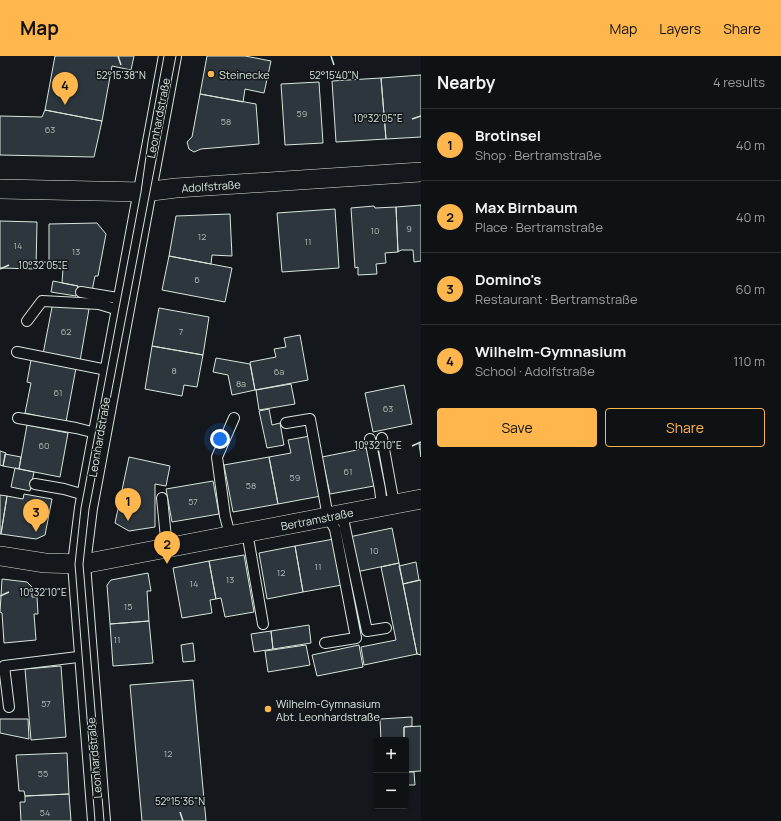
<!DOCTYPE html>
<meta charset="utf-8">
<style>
:root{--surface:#0f1215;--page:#1d2022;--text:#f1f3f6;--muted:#9b9ea0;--line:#2f3234;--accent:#ffb74d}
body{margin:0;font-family:Manrope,sans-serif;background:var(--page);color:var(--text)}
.controls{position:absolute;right:12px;bottom:12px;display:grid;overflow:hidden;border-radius:4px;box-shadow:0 2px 6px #0003}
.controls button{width:36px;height:36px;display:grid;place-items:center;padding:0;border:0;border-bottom:1px solid var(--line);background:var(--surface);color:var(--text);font:20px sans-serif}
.you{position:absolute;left:220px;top:383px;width:14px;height:14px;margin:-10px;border:3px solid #fff;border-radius:50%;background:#1a73e8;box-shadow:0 0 0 6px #1a73e833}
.badge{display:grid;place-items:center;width:26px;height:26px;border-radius:50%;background:var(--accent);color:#111;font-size:13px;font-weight:700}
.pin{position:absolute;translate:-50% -33px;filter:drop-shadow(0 1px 2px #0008)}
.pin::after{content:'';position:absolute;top:21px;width:14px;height:12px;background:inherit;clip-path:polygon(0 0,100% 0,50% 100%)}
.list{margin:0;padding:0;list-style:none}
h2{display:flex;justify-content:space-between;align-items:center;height:52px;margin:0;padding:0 16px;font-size:17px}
h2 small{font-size:13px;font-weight:400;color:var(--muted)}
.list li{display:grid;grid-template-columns:26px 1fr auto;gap:12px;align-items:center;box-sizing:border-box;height:72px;padding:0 16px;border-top:1px solid var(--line)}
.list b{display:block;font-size:15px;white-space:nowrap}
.list p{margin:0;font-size:13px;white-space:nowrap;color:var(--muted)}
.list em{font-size:13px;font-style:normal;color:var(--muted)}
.actions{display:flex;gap:8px;padding:12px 16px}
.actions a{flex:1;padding:9px 0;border:1px solid var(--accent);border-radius:4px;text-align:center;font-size:14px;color:var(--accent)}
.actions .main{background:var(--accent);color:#111}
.map{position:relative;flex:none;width:421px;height:765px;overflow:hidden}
header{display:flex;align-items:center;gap:24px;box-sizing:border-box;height:56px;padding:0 20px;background:var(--accent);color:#111}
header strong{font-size:19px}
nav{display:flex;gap:22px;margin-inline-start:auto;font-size:14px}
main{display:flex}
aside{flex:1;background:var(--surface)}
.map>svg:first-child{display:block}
</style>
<header>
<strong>Map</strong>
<nav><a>Map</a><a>Layers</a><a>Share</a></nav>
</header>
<main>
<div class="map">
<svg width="421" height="765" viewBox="0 0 421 765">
<rect width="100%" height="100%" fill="#14181c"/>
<path fill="#2c363c" stroke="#d8e6dc" d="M55 0H134L131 14 112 10 102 65 45 54Z
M207 0H245L271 5 264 37 245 33 243 46 200 38Z
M421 19V81L386 83 381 22Z
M381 22 386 83 336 86 332 25Z
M319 26 323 87 285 89 281 28Z
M200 38 256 48 259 88 201 93 194 96 189 93 187 86 192 81Z
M45 54 102 65 94 101 0 99V60L42 61Z
M421 149V205L414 206 413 194H401L398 196 396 151Z
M374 150 375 152 396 151 398 196 385 197 386 207 376 208 377 218 358 219V211L355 212 351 152Z
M335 153 339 212 282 216 277 157Z
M230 158 232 200 212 199 211 208 169 200 176 160Z
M0 165 37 166 36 213 0 212Z
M97 167 106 178 98 220H95L92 235 77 233 78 230 62 227 63 213 49 211V168Z
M169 200 232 212 225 246 162 234Z
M53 225 78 230 76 240 51 236Z
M53 246 89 253 80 305 43 298Z
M159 252 209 261 203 299 152 290Z
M300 279 308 324 255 334 250 306 276 301 274 293 286 291 284 282Z
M152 290 203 299 197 331 184 329 182 340 145 333Z
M216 302 250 308 255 334 232 339 228 319 213 316Z
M31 304 76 312 66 366 25 357 31 327 27 326Z
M291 328 295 348 259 354 256 334Z
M404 329 412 368 373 376 365 337Z
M269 353 272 369 280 367 284 389 267 392 259 355Z
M27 369 68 377 60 421 19 413Z
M310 380 321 440 278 448 269 401 291 397 288 384Z
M419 388H421V401Z
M367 392 374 430 330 438 322 401Z
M0 395 6 397 3 410 0 409Z
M5 398 21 401 19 413 3 410Z
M129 401 170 410 166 430 155 428V471L129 475 115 467Z
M269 401 278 448 233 456 224 409Z
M15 412 34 416 30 435 11 431Z
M213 425 219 458 172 466 166 433Z
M24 438 52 443 45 479 36 483 1 478 7 440 23 443Z
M0 439 7 440 1 478H0Z
M392 472 399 507 356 516 349 481Z
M334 483 342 529 303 536 295 490Z
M295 490 303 536 267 543 259 497Z
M244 499 254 556 225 561 221 542 216 543 209 505Z
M209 505 216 543 210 544 212 557 182 562 173 512Z
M416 506 419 524 403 528 399 510Z
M399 507 417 598 364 609 361 591 396 584 381 511Z
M148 517 151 535H147L149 565 110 568 107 529 111 524Z
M2 523 27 526 32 531V541H37L38 558H34L36 584 4 587 2 557 0 556Z
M421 524V599L417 598 403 528Z
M149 565 153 607 113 610 110 568Z
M309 569 311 587 273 593 271 575Z
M271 575 273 593 254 596 251 578Z
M193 587 195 605 183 606 181 589Z
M306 589 310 609 268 616 265 595Z
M359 589 363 611 317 620 312 599Z
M61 610 66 681 31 684 25 613Z
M193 624 206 765H142L130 629Z
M412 661V670L404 671V684H381L380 663Z
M0 663H28L29 683 0 677Z
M421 670V715L406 716V684H404V671Z
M67 697 69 738 25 740 24 735H19L16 699Z
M406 716H414L415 729H406Z
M69 738 71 765H21L20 746H25V740Z"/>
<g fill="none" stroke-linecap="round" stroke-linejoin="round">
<defs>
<path id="service" d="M81 236 124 243
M27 265 42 245 99 248 122 255
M17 296 112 315
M18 362 76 372 100 378
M286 367 310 363 328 461 335 473 356 582 325 587
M382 382 394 448
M370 383 380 433 382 450
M35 428 64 433 88 440
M162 442 167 492
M342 458 367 575 386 572
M247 476 263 568
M230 479 225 460 217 401 234 362
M9 651 4 610 86 600"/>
<path id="minor" d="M0 133 144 136 176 132 421 116
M0 500 45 507 83 508 421 443"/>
<path id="tertiary" d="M99 765 79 508 86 452 170 0"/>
</defs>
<use href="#service" stroke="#d8e6dc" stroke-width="12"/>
<use href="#minor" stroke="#d8e6dc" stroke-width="20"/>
<use href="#tertiary" stroke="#d8e6dc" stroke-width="24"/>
<use href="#service" stroke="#14181c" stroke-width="10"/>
<use href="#minor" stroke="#14181c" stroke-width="19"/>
<use href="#tertiary" stroke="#14181c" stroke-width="22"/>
<path stroke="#d8e6dc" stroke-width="1" d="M95 765 75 508 81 452 141 136 148 86 164 0
M104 765 83 508 89 453 176 0"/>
</g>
<path fill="none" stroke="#d8e6dc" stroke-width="1.5" d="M118 0 121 9M331 0 334 9M412 63 421 60M0 213 9 209M412 390 421 386M0 540 9 536M180 756 183 765"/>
<g fill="#ffb74d" stroke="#14181c" stroke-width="1.5">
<circle cx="211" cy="18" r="4"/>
<circle cx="268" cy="653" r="4"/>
</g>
<g text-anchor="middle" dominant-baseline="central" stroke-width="3" stroke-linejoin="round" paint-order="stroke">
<g font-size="9" fill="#adbab4">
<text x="302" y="57">59</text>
<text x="226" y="65">58</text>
<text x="50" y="73">63</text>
<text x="409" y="172">9</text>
<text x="375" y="174">10</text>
<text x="202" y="180">12</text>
<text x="308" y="185">11</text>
<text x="18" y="189">14</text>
<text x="76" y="195">13</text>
<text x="197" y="223">6</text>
<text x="66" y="275">62</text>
<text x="181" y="275">7</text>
<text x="174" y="314">8</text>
<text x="279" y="315">6a</text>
<text x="241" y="327">8a</text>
<text x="58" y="336">61</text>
<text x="388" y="352">63</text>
<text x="44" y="389">60</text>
<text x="348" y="415">61</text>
<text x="295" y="421">59</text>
<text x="251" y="429">58</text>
<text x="193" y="445">57</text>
<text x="374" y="494">10</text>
<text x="318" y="510">11</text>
<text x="281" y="516">12</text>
<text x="230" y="523">13</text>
<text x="194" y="527">14</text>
<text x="128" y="550">15</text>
<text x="117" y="583">11</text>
<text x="46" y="647">57</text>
<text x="168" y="697">12</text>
<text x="43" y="717">55</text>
<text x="45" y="756">54</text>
</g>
<g font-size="11" fill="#d8e6dc" stroke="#14181c" text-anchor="start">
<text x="219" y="18">Steinecke</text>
<text x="276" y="647">Wilhelm-Gymnasium<tspan x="276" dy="13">Abt. Leonhardstraße</tspan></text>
</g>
<g font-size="11" fill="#d8e6dc" stroke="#14181c">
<text transform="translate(158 62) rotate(-79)">Leonhardstraße</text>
<text transform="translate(211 130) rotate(-4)">Adolfstraße</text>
<text transform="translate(99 381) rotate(-80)">Leonhardstraße</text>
<text transform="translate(317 463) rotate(-11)">Bertramstraße</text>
<text transform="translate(94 702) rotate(-95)">Leonhardstraße</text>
</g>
</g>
<g font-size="10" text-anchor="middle" fill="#d8e6dc" stroke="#14181c" stroke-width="3" stroke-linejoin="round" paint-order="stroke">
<text x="334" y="23">52°15'40"N</text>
<text x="121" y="23">52°15'38"N</text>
<text x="378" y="66">10°32'05"E</text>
<text x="43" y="213">10°32'05"E</text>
<text x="378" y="393">10°32'10"E</text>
<text x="43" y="540">10°32'10"E</text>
<text x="180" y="749">52°15'36"N</text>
</g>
</svg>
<div class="controls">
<button>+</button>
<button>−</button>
</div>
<div class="you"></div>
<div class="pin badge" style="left:128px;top:465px">1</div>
<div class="pin badge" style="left:167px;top:508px">2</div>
<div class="pin badge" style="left:36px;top:476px">3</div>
<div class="pin badge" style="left:65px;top:49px">4</div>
</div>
<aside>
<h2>Nearby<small>4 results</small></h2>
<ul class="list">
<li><span class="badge">1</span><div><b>Brotinsel</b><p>Shop · Bertramstraße</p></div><em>40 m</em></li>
<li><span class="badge">2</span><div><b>Max Birnbaum</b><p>Place · Bertramstraße</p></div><em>40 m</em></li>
<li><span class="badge">3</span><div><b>Domino's</b><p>Restaurant · Bertramstraße</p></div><em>60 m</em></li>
<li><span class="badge">4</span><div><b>Wilhelm-Gymnasium</b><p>School · Adolfstraße</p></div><em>110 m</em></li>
</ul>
<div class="actions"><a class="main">Save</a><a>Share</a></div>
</aside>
</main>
